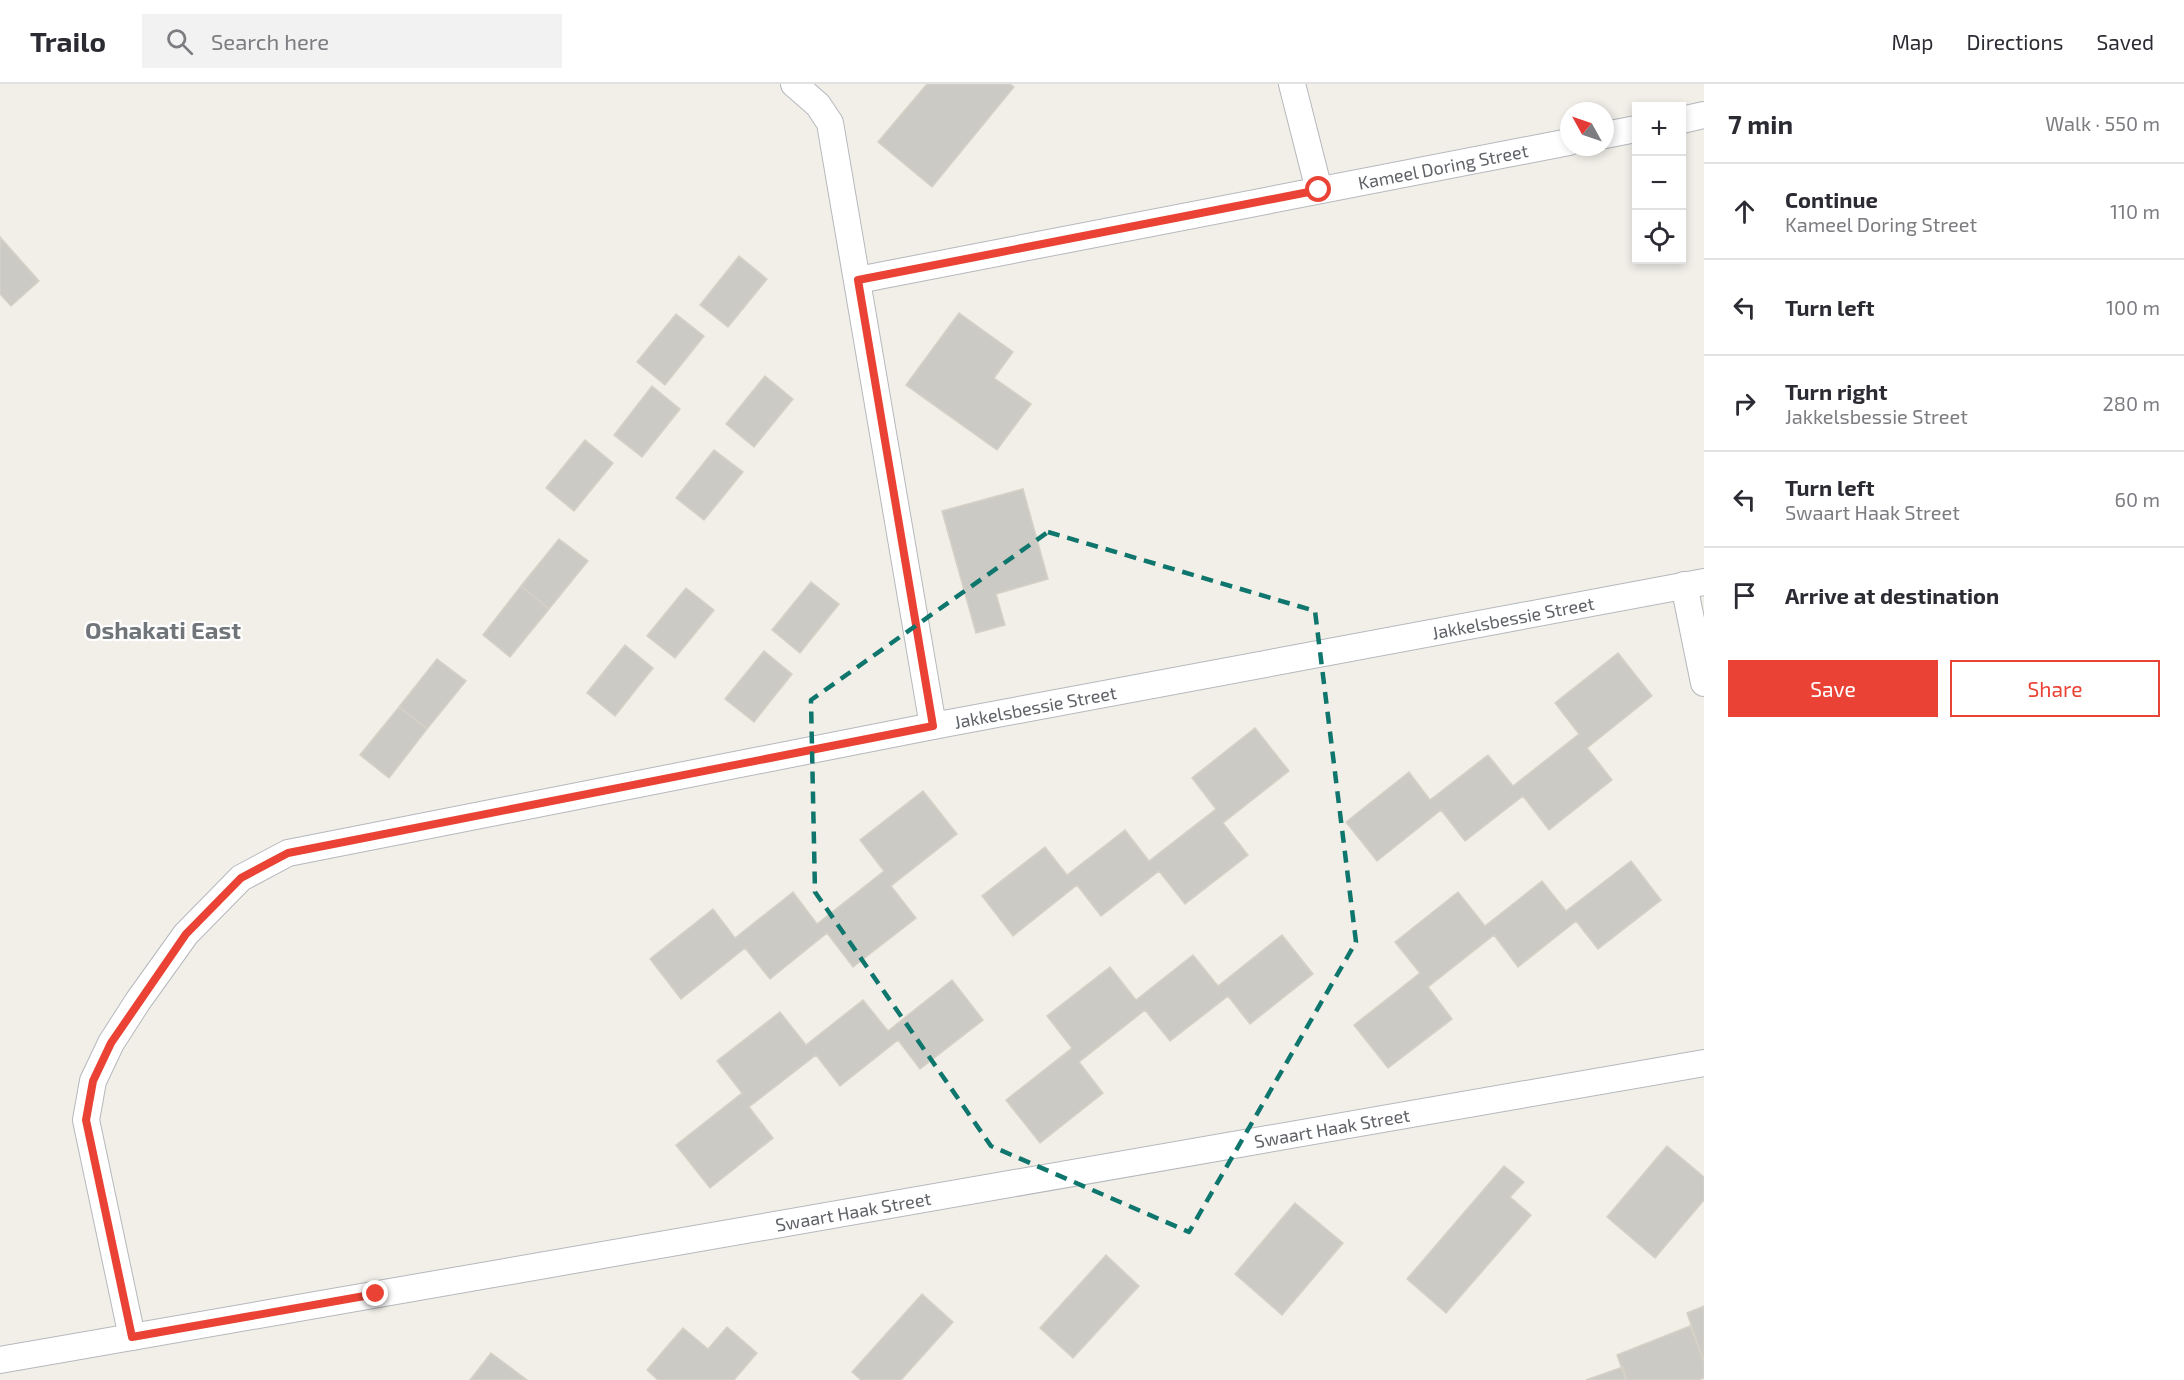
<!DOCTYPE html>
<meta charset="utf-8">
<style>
:root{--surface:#fff;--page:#f2f2f3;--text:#2b2b33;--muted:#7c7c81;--line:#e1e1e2;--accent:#ea4335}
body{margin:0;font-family:"Exo 2",sans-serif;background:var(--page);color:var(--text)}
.controls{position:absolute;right:18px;top:18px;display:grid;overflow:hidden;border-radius:0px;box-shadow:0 3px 9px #0003}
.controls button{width:54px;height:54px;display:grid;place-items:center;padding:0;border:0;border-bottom:2px solid var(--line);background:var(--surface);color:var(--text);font:30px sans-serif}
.compass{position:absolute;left:1560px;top:18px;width:54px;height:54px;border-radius:50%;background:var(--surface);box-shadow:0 3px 9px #0003;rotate:310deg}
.stop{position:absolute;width:18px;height:18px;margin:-14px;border:4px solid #ea4335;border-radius:50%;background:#fff}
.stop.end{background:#ea4335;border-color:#fff;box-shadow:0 2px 6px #0008}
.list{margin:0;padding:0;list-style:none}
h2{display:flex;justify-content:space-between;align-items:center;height:78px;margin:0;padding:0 24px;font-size:26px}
h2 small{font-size:20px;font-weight:400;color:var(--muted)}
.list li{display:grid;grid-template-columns:39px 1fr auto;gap:18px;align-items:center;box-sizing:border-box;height:96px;padding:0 24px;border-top:2px solid var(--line)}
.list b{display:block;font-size:22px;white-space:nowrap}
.list p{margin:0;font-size:20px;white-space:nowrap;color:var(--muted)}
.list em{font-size:20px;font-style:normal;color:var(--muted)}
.actions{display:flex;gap:12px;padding:18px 24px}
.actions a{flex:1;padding:14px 0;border:2px solid var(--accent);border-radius:0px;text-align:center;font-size:21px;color:var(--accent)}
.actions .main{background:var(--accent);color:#fff}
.icon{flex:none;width:33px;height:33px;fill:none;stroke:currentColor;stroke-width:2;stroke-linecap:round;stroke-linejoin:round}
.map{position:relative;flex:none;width:1704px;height:1296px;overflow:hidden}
header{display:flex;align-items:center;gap:36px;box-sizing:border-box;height:84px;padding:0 30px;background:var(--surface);border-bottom:2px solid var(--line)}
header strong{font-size:28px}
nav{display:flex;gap:33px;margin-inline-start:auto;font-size:21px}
.search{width:420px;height:54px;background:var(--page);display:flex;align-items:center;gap:15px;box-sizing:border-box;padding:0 21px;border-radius:0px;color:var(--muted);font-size:22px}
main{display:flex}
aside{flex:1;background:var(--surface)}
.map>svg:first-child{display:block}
</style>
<header>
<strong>Trailo</strong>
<div class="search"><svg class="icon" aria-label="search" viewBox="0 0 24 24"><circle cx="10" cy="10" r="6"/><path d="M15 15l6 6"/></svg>Search here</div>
<nav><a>Map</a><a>Directions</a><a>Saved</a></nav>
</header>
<main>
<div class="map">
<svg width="1704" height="1296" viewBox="0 0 1704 1296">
<rect width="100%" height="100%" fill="#f1efe8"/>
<path fill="#cccac5" stroke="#d6d1c6" stroke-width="1.5" d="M927 0H1010L1014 3 932 103 878 58Z
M0 153 39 197 11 222 0 210Z
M739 172 767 195 728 243 700 221Z
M959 229 1013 268 994 294 1031 320 997 366 906 301Z
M676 230 704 252 665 301 637 278Z
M765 292 793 315 754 363 726 340Z
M652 302 680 325 642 373 614 351Z
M585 356 613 379 574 427 546 404Z
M714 366 743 388 704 436 676 414Z
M1023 405 1048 495 996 510 1005 541 976 549 942 427Z
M559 455 588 477 549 525 521 502Z
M811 498 839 520 800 569 772 546Z
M521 502 549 525 510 573 483 551Z
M686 504 714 526 675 574 647 552Z
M625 561 653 584 615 632 587 609Z
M764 567 792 590 754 638 725 615Z
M1618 569 1652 612 1587 664 1612 696 1549 746 1523 712 1465 757 1441 726 1377 777 1346 738 1409 688 1430 716 1488 671 1513 702 1579 650 1555 619Z
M437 575 466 597 427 645 399 623Z
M399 623 427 645 389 694 360 671Z
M1255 644 1289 687 1223 739 1248 771 1185 820 1159 787 1101 832 1077 801 1013 852 982 812 1045 763 1067 791 1125 746 1149 777 1216 725 1192 694Z
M923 707 957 750 891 802 916 834 853 883 827 849 770 895 745 864 681 915 650 875 713 825 735 854 793 808 817 840 884 787 860 756Z
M1631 777 1661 816 1598 865 1576 837 1518 883 1494 851 1428 903 1452 935 1388 984 1354 941 1420 889 1395 858 1458 808 1485 842 1542 797 1566 827Z
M1282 851 1313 890 1250 940 1228 912 1170 957 1145 926 1079 978 1103 1009 1040 1059 1006 1016 1072 964 1047 932 1110 883 1136 916 1193 871 1218 902Z
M952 896 983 936 920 985 898 956 840 1002 816 971 749 1023 773 1054 710 1104 676 1061 742 1009 717 977 780 928 806 961 863 916 888 947Z
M1667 1062 1704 1093V1116L1655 1174 1607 1133Z
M1504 1082 1524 1098 1510 1113 1531 1131 1446 1229 1407 1195Z
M1295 1119 1343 1159 1282 1231 1235 1190Z
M1106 1171 1139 1202 1073 1274 1040 1244Z
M922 1210 953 1238 901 1296H861L852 1288Z
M1704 1222V1278L1687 1229Z
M1690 1242 1704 1278V1294L1698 1296H1626L1617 1271Z
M727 1243 757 1269 734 1296H658L647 1286 683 1244 708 1265Z
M491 1269 527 1296H470Z
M1623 1283 1627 1296H1586Z"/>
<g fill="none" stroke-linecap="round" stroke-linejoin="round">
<defs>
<g id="street">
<path d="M794 0 818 21 830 39 933 642"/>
<path d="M1292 0 1319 106"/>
<path d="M1682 36 1704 31"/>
<path d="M1605 51 1636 45"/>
<path id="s1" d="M858 196 1569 58"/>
<path d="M1684 501 1704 599"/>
<path id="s2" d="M132 1253 86 1036 93 997 111 959 138 917 186 850 241 794 288 769 933 642 1704 498"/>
<path id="s3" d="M0 1276 1704 979"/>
</g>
</defs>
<use href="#street" stroke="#b5b8bc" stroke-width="28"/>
<use href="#street" stroke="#fff" stroke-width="26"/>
</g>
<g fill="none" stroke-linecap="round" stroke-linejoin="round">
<path stroke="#ea4335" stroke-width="8" d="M376 1210 132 1253 86 1036 93 997 111 959 186 850 241 794 288 769 933 642 858 196 1319 106"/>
</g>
<path fill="none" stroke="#0f766e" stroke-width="4.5" stroke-dasharray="12 8" stroke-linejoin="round" d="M1048 448 1315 527 1356 858 1189 1148 991 1062 815 808 811 616Z"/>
<g text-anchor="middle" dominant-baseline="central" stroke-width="4.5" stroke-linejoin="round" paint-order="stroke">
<g font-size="18" fill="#5f6368" stroke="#fff">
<text stroke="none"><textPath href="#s1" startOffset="596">Kameel Doring Street</textPath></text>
<text stroke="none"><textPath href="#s2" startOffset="1815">Jakkelsbessie Street</textPath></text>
<text stroke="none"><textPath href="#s2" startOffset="1329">Jakkelsbessie Street</textPath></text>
<text stroke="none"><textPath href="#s3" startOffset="1352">Swaart Haak Street</textPath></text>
<text stroke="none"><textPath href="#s3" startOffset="866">Swaart Haak Street</textPath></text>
</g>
<g font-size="24" font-weight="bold" fill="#70757a" stroke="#fff">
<text x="163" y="545">Oshakati East</text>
</g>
</g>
</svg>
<div class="controls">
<button>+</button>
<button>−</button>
<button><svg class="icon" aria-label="locate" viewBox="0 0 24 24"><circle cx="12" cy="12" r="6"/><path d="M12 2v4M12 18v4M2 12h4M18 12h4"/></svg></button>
</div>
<svg class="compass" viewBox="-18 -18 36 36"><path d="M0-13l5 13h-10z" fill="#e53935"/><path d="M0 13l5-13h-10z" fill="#7c7c81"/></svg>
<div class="stop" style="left:1319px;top:106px"></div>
<div class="stop end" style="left:376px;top:1210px"></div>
</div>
<aside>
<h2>7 min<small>Walk · 550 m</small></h2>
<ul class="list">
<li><svg class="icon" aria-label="ahead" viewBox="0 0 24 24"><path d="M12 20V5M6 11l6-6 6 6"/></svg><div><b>Continue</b><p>Kameel Doring Street</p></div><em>110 m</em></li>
<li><svg class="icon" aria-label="left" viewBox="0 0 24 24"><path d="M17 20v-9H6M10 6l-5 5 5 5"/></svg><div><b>Turn left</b></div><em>100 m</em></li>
<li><svg class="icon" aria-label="right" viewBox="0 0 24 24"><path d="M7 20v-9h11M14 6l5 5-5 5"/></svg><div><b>Turn right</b><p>Jakkelsbessie Street</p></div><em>280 m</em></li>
<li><svg class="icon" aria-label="left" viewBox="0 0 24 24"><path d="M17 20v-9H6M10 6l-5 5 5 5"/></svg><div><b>Turn left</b><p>Swaart Haak Street</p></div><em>60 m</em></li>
<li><svg class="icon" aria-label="arrive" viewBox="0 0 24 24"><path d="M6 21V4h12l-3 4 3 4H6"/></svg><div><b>Arrive at destination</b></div></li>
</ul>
<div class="actions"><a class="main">Save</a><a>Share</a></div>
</aside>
</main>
